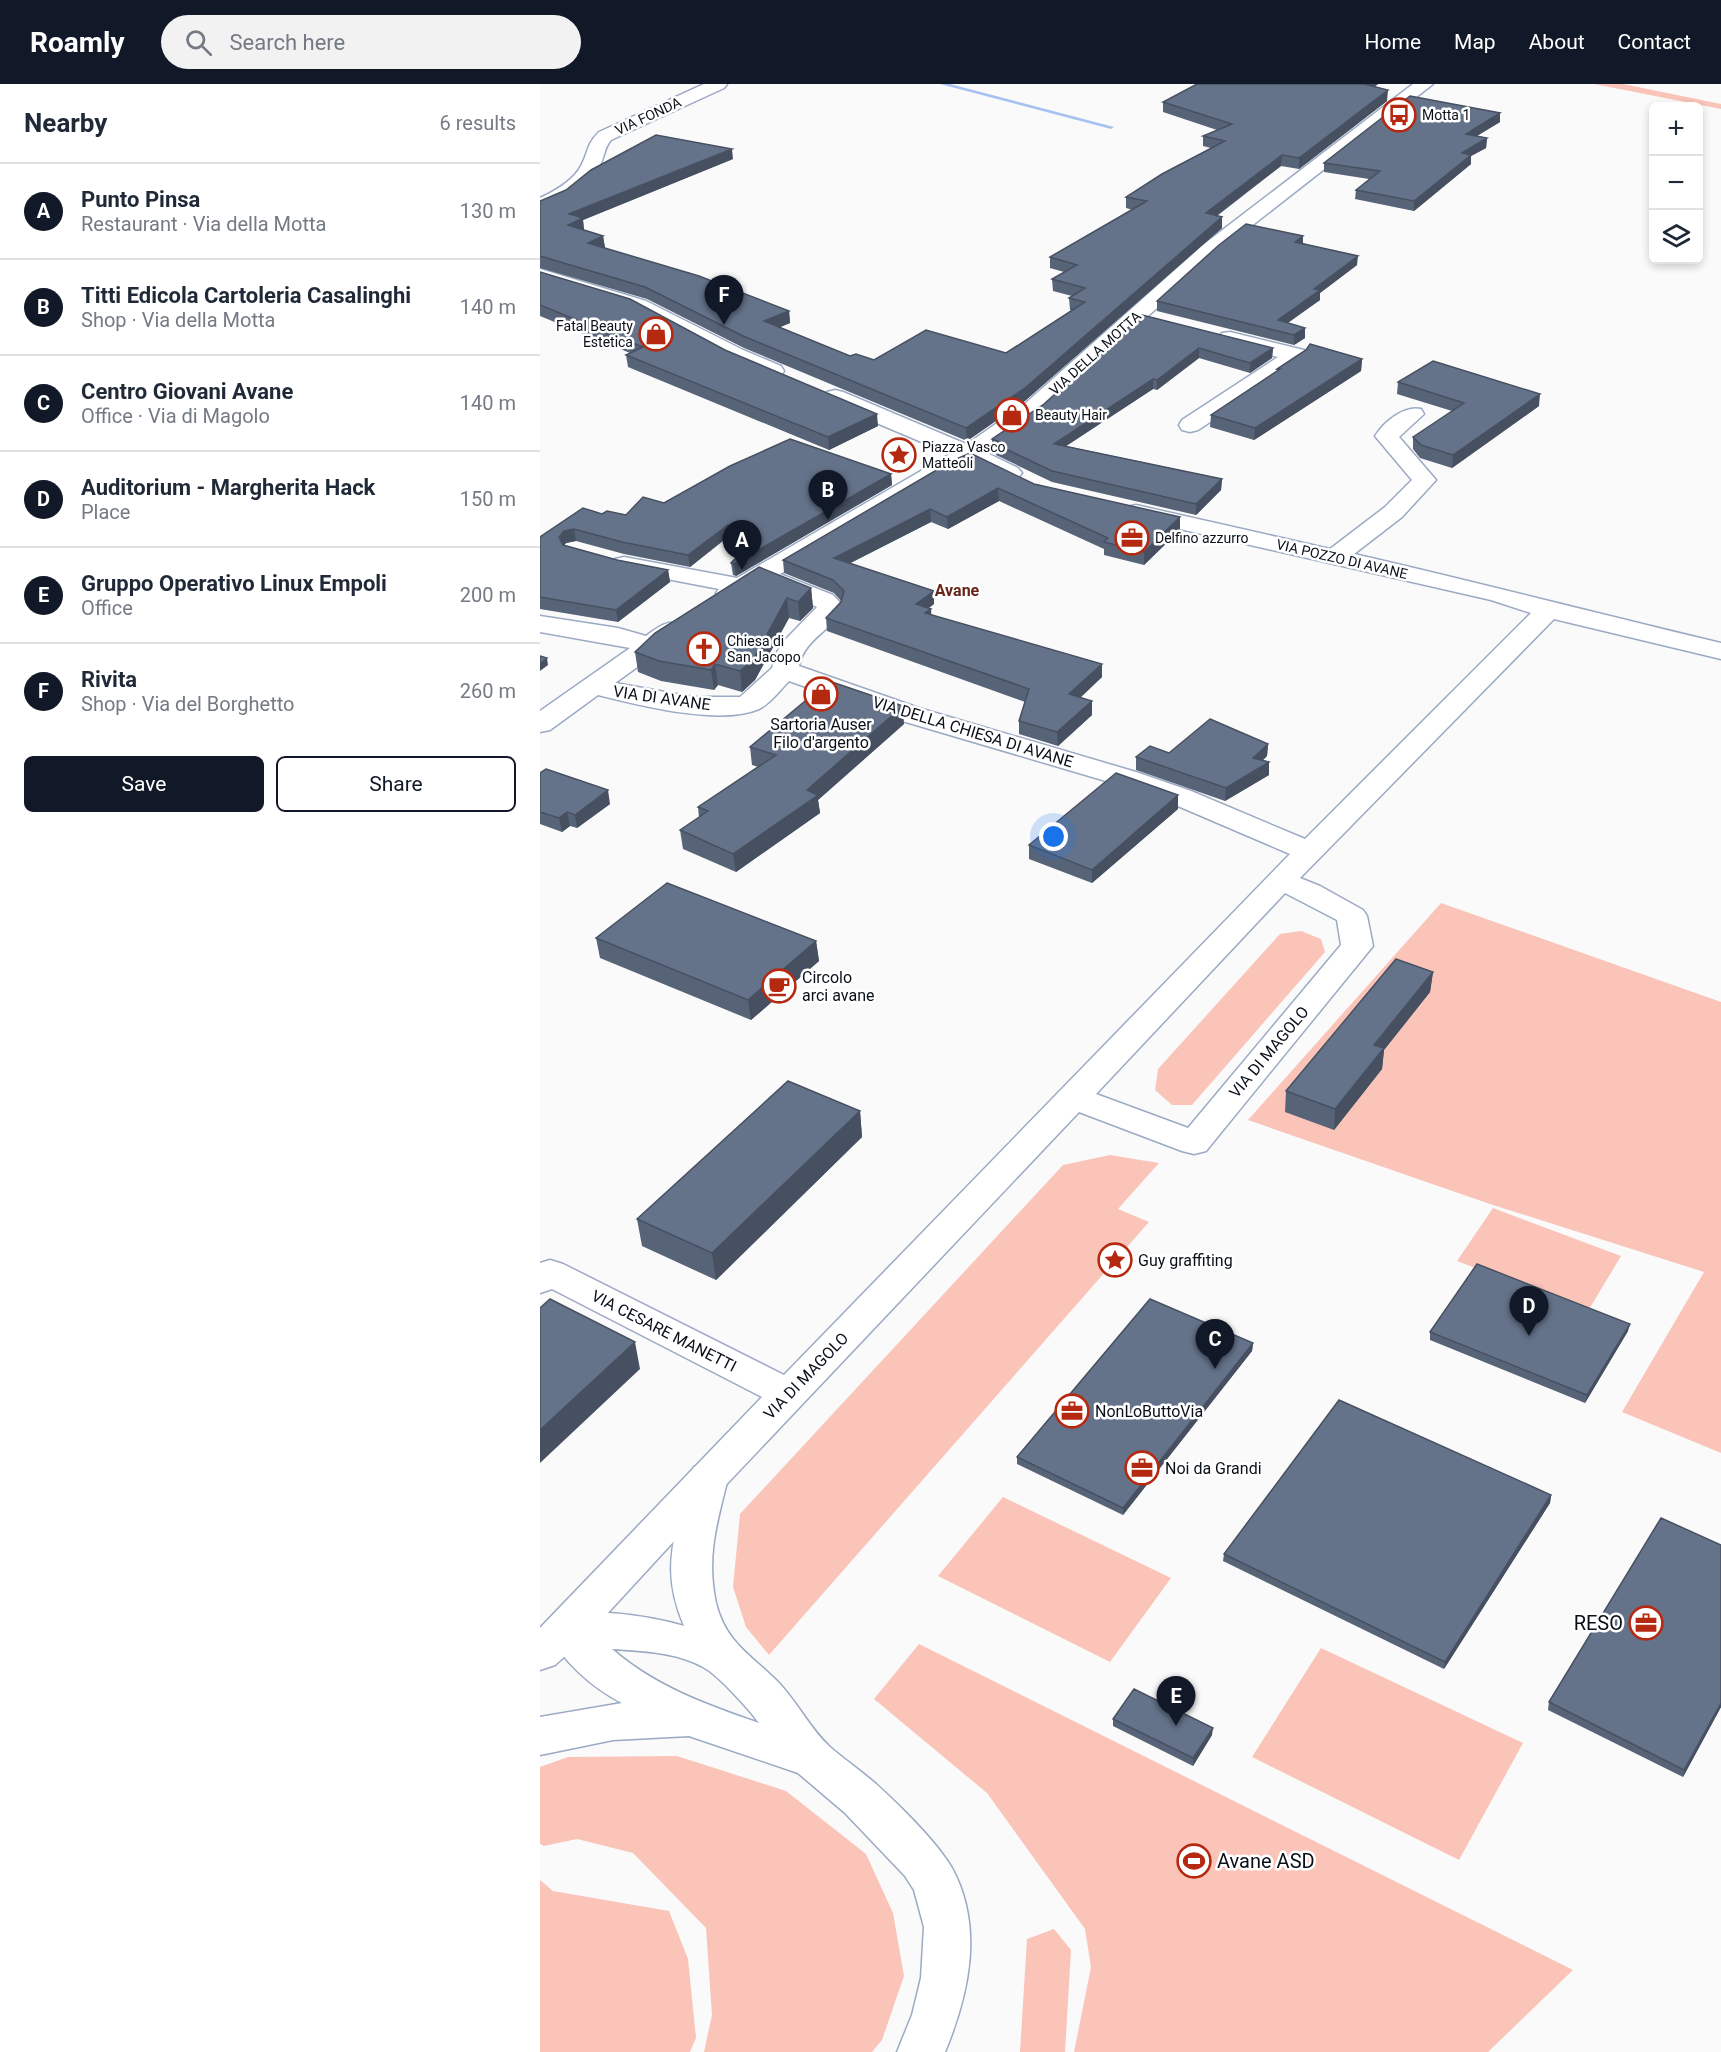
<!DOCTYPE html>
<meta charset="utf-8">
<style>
:root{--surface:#fff;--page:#f2f2f3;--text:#1f2937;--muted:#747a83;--line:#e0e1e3;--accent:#111827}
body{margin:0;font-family:Roboto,sans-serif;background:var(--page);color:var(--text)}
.controls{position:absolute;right:18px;top:18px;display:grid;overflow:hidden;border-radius:9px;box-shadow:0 3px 9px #0003}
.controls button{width:54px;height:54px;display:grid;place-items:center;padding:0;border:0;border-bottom:2px solid var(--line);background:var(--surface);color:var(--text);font:30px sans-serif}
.you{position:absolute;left:514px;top:753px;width:21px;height:21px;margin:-15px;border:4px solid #fff;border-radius:50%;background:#1a73e8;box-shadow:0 0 0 9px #1a73e833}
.badge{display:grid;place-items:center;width:39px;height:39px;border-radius:50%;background:var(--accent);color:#fff;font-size:20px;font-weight:700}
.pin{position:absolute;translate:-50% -50px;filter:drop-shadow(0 2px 3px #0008)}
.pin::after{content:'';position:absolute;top:32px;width:21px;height:18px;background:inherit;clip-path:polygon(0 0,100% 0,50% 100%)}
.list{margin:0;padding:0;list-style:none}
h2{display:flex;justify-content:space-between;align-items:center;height:78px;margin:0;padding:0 24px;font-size:26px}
h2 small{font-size:20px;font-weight:400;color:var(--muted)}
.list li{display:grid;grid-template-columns:39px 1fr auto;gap:18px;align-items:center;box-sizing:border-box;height:96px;padding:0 24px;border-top:2px solid var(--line)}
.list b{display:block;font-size:22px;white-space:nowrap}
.list p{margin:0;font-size:20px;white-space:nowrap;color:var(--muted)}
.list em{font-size:20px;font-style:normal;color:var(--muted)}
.actions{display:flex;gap:12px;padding:18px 24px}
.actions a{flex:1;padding:14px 0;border:2px solid var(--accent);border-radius:9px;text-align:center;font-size:21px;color:var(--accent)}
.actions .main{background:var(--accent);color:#fff}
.icon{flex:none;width:33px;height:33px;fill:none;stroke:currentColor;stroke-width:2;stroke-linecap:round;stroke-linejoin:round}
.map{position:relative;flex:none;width:1181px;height:1968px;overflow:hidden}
header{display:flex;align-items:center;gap:36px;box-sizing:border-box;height:84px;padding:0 30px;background:var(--accent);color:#fff}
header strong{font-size:28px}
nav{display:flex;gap:33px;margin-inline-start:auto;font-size:21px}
.search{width:420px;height:54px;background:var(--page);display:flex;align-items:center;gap:15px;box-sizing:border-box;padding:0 21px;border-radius:33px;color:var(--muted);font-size:22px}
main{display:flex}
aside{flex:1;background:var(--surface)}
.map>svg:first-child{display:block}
</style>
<header>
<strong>Roamly</strong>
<div class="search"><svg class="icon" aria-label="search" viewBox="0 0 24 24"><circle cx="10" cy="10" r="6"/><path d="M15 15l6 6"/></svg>Search here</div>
<nav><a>Home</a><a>Map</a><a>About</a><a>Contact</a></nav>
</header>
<main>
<aside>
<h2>Nearby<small>6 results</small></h2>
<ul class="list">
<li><span class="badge">A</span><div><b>Punto Pinsa</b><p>Restaurant · Via della Motta</p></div><em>130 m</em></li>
<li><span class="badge">B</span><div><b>Titti Edicola Cartoleria Casalinghi</b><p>Shop · Via della Motta</p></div><em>140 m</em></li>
<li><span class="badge">C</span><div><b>Centro Giovani Avane</b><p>Office · Via di Magolo</p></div><em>140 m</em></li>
<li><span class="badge">D</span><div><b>Auditorium - Margherita Hack</b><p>Place</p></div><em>150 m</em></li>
<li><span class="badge">E</span><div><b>Gruppo Operativo Linux Empoli</b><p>Office</p></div><em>200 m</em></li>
<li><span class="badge">F</span><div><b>Rivita</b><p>Shop · Via del Borghetto</p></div><em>260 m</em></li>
</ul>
<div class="actions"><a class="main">Save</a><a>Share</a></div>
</aside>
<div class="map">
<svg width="1181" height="1968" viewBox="0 0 1181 1968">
<rect width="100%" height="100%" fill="#fafafa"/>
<path fill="#fac4b9" d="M1054 0H1083L1181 20V25Z
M901 819 1181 918V1369L1082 1328 1164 1188 950 1120 708 1036Z
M761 847 781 855 785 868 652 1021H632L615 1006 618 985 740 850Z
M570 1071 619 1079 578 1125 609 1138 229 1571 206 1543 193 1503 200 1430 523 1081Z
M953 1124 1081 1172 1048 1227 917 1177Z
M463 1413 631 1494 570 1578 398 1492Z
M379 1560 1033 1886 948 1968H534L551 1883 545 1845 447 1709 334 1615Z
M781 1564 983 1659 919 1776 712 1673Z
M137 1672 246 1707 326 1770 353 1829 364 1892 342 1956 332 1968H164L172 1931 166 1844 93 1769 37 1755 4 1762 0 1760V1683L28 1673Z
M0 1796 13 1807 129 1827 148 1875 156 1954 150 1968H0Z
M514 1845 531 1866 525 1968H480L487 1855Z"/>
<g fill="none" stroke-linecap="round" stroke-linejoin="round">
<path fill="#a7c2f1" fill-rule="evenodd" d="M400 0H410L574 43 571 45Z"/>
<defs>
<path id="minor" d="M164 0H187L184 4 71 56C64 64 65 72 60 81 49 104 24 121 0 127V114C15 107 33 97 41 82 49 67 46 61 59 48Z
M873 0H893L677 169 503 328 445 368 478 384 482 389 478 394C461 398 444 385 429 378L240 490 293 511 303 522C299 543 264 553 259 582L379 624 596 688 651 707 765 755 991 529 951 516 596 435 587 433 584 428 587 423 596 421 790 465 845 423 872 396 835 352C844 338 864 321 881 325L884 330 859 353 896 396 862 433 814 470C937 498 1058 530 1181 559V575L1014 535 760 794 780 802 823 826 827 832 833 862 666 1067 654 1070 642 1067 539 1028 182 1405 42 1557 15 1581 0 1586V1544L222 1313 12 1205 0 1209V1179L10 1176 23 1180 244 1291 750 770 631 719 576 700 359 636 249 597C240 606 231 619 219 625 180 642 98 621 58 611L10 646 0 648V627L90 564 0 548V532L78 544 106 552C118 543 127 536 142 539L146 545 142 551 75 599 153 613H200L232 584 237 568 246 555 277 523 222 500C208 508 197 518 180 514L176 509 179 505 75 485 72 480 75 475 84 473 197 494 410 370 287 318 284 313 287 308 295 306 303 308 426 360 433 356 487 318 663 161ZM745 809 797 836 801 861 648 1044 556 1010Z
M0 185 106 217 203 266 241 282 244 287 241 292 233 294 225 292 187 276 92 225 0 197Z
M690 248 764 266 767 271 764 276 658 346 650 348 642 346 639 341 642 336 738 273 682 259 679 254 682 249Z"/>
<path id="major" d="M168 1379 182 1383 188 1394C177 1439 166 1472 176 1519 186 1560 213 1572 239 1599 258 1619 270 1645 290 1663 305 1676 321 1687 336 1700 359 1721 397 1758 412 1784 444 1843 429 1910 405 1968H357L372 1931 381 1894 384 1843 374 1806 365 1792 305 1729 258 1689 149 1652 73 1656 0 1671V1633L82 1619C51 1603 22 1577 6 1545L12 1533C44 1522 112 1532 144 1542 126 1499 129 1472 140 1428 144 1412 146 1397 154 1383ZM72 1565C102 1567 136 1568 163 1583 177 1590 209 1625 219 1639 167 1621 114 1602 72 1565Z"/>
</defs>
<use href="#minor" stroke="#9baac3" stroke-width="3"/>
<use href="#major" stroke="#9baac3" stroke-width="3"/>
<use href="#minor" fill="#fff" fill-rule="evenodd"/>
<use href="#major" fill="#fff" fill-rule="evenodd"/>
</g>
<path fill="#576377" d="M657 0H838L834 3 847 17 759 85 741 82 677 132 682 133V144L486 316 427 357 204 264 107 215 0 184V117L193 75 43 136 44 146 63 152 65 164 249 227 250 239 240 243 310 272 334 276 466 269 532 226H530L529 214 532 212 513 207 512 195 524 188 510 184V173L593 126 586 124V113L671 64 663 62V52L677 46 623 28V18Z
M960 29V38L937 52 947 54 946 64 931 72V80L874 127 815 115 816 106 829 95 784 88V79Z
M763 152V159L817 181 780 209V216L748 239 765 254 754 261 617 227V217Z
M0 188 185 266 338 342 289 366 88 283 86 271 90 269 0 232Z
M602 231 733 264 732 274 710 289 659 274 617 306 613 305 526 362 682 395 681 406 656 431 512 398 456 371V367L452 366V355L504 320Z
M822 275 821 287 714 356 670 343 671 331 737 287V285Z
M858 298 999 322 912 384 880 374 873 365V353L912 327 857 310Z
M412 377 494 400 640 433V446L604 481 564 471V465L459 417 408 445 391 438 310 479 394 520 389 524 391 525V531L562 593 540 614 552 617V631L518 662 479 650V637L485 618 287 547 286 534 301 517 294 509 244 489 243 476Z
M351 390 352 401 196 492 193 491 191 479 203 467 189 452 150 483 84 470 36 457 26 459 24 461 77 476 128 486 130 498 78 538 0 525V453L62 430 86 431 124 419Z
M271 504 273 524 260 537 249 534 215 596 202 608 178 601 174 606 121 597 98 588 95 568Z
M364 640 278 716 280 729 196 788 143 765 140 746 159 734 158 723 218 683 212 681 210 663Z
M728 660 727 672 723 676 729 678V691L685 717 596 686V673L629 669Z
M0 689 70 720 37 744 30 742 22 748 0 740Z
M638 725 552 799 489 775V761Z
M56 854 276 857 279 877 211 936 60 874Z
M893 888 890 908 844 966 842 985 794 1046 745 1028 746 1007Z
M320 1027 322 1053 176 1196 102 1162 97 1135Z
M1088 1247 1045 1319 890 1256V1248Z
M713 1259 712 1267 583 1431 477 1380V1373Z
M1011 1411 1010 1419 904 1585 683 1477 684 1470Z
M1009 1618 1181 1623 1143 1693 1008 1626Z
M573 1635 672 1651 653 1682 573 1642Z"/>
<path fill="#475061" d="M824 0H838L823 11Z
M848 6 847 17 759 85V74Z
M960 29V38L925 59 926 50Z
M947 54 946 64 931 72V80L874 127V117L922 69Z
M192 65 193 75 43 136 44 146 28 141 29 130Z
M742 71 741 82 665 140 666 129Z
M682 133V144L486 316 427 357 426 344Z
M63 152 65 164 48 159Z
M763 152 762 162 755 158Z
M818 172 817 181 780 209V216L737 246 738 236 774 205Z
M249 227 250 239 226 249 224 237Z
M765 244V254L754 261V251Z
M659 264V274L617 306V296Z
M733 264 732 274 710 289V279Z
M822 275 821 287 714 356 715 344Z
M613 295V305L514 370V360Z
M1000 310 999 322 912 384 913 371Z
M337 330 338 342 289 366 288 353Z
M351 390 352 401 196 492 194 480Z
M682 395 681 406 656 431V420Z
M458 404 459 417 408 445 407 433Z
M390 425 391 438 295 487 294 474Z
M640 433V446L604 481V468Z
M188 441 189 452 150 483 148 471Z
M34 445 36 457 26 459 21 465 19 453 24 447Z
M128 486 130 498 78 538 76 526Z
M271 504 273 524 260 537 258 518Z
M394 507V520L376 533V520Z
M247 514 249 534 215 596 202 608 200 587Z
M391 525 392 538 385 529Z
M7 574 8 581 0 587V580Z
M175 580 178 601 174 606 171 586Z
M562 580V593L529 624V610Z
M552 617V631L518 662 517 648Z
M363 622 364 640 278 716 280 729 196 788 193 770Z
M728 660 727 672 713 686V674Z
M729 678V691L685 717 686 704Z
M68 706 70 720 37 744 35 731Z
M638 711V725L552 799V786Z
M27 728 30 742 22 748 19 734Z
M276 857 279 877 211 936 208 916Z
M893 888 890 908 844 966 842 985 794 1046 795 1025 834 961Z
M320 1027 322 1053 176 1196 172 1169Z
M1090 1240 1088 1247 1045 1319 1047 1311Z
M95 1258 100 1285 0 1379V1346Z
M713 1259 712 1267 583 1431V1424Z
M1011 1411 1010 1419 904 1585 905 1578Z
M1181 1619V1623L1143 1693 1144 1686Z
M673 1644 672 1651 653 1682V1674Z"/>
<path fill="#65738a" stroke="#475061" stroke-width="1.5" d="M657 0H824L848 6 759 74 742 71 666 129 682 133 485 304 426 344 203 252 105 203 0 172V117L26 106 51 86 116 51 192 65 29 130 43 134 28 141 63 152 48 159 159 192 249 227 224 237 310 272 316 270 334 276 386 246 466 269 545 218 529 214 545 204 512 195 537 181 510 173 607 117 586 113 622 90 685 57 663 52 692 40 623 18Z
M870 12 960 29 926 50 947 54 922 69 931 71 874 117 816 106 840 87 784 79Z
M706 140 763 152 755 158 818 172 774 205 780 206 738 236 765 244 754 251 617 217 679 161Z
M0 188 90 215 185 266 337 330 288 353 86 271 103 263 0 221Z
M602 231 733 264 710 279 659 264 617 296 613 295 514 360 682 395 656 420 512 387 455 360 460 358 452 355 504 320Z
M770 260 822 275 715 344 671 331 740 285H737L766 266Z
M893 277 1000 310 913 371 881 361 873 353 924 319 858 298Z
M250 355 351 390 194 480 191 479 208 462 188 441 148 471 82 458 34 445 24 447 19 453 23 461 77 476 128 486 76 526 0 513V453L43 424 62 430 67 427 86 431 103 413 124 419 190 382Z
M430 369 494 400 640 433 604 468 564 458 568 454 458 404 407 433 390 425 294 474 394 507 376 520 391 525 385 529 562 580 529 610 552 617 517 648 479 637 489 605 286 534 301 518 304 507 293 496 243 476 412 377Z
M219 483 271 504 258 518 247 514 213 576 200 587 175 580 171 586 119 577 95 568 115 549Z
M0 572 7 574 0 580Z
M289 597 363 622 267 706 278 711 193 770 140 746 168 727 158 723 236 671 210 663Z
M670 635 728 660 713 674 729 678 686 704 596 673 610 662 629 669Z
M6 685 68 706 35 731 27 728 19 734 0 728V689Z
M576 689 638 711 552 786 489 761Z
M127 799 276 857 208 916 56 854Z
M856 875 893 888 834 961 844 964 795 1025 746 1007Z
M248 997 320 1027 172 1169 97 1135Z
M937 1180 1090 1240 1047 1311 890 1248Z
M10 1215 95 1258 0 1346V1224Z
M610 1215 713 1259 583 1424 477 1373Z
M799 1316 1011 1411 905 1578 684 1470Z
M1121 1434 1181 1461V1619L1144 1686 1009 1618Z
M594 1605 673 1644 653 1674 573 1635Z"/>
<defs>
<symbol id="bus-ring" viewBox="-11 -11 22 22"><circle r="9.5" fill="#fff" stroke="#b62911" stroke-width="1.5"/><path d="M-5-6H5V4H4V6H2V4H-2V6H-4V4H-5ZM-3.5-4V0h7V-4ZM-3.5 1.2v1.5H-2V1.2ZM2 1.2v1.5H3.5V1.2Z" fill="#b62911"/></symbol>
<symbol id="shop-ring" viewBox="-11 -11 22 22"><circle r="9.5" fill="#fff" stroke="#b62911" stroke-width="1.5"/><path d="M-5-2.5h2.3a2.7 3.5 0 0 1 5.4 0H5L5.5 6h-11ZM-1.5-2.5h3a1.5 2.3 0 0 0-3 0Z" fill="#b62911"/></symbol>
<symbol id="sight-ring" viewBox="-11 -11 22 22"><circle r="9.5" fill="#fff" stroke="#b62911" stroke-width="1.5"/><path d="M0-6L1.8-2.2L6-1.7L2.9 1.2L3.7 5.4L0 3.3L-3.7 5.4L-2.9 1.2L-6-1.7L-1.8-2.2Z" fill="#b62911"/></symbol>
<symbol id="office-ring" viewBox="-11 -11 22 22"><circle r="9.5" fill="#fff" stroke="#b62911" stroke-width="1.5"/><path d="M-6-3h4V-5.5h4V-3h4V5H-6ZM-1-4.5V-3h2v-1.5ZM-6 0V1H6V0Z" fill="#b62911"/></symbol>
<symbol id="church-ring" viewBox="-11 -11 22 22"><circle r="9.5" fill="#fff" stroke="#b62911" stroke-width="1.5"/><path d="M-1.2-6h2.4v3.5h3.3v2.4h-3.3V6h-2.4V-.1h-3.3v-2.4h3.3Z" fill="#b62911"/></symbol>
<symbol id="cafe-ring" viewBox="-11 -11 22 22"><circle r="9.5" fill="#fff" stroke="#b62911" stroke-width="1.5"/><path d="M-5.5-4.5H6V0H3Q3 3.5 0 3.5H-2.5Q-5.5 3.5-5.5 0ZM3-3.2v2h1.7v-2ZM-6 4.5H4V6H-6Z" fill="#b62911"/></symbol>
<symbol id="stadium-ring" viewBox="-11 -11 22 22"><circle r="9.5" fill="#fff" stroke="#b62911" stroke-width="1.5"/><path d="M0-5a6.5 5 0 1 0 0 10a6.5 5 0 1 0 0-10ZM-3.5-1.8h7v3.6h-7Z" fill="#b62911"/></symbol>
</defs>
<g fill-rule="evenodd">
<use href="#bus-ring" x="840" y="12" width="38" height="38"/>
<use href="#shop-ring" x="97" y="231" width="38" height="38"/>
<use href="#shop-ring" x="453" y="312" width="38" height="38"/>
<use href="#sight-ring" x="340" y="352" width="38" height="38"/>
<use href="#office-ring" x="573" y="435" width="38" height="38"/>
<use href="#church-ring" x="145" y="546" width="38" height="38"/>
<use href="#shop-ring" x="262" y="591" width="38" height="38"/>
<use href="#cafe-ring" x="220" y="883" width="38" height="38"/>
<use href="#sight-ring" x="556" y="1157" width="38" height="38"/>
<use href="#office-ring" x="513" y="1308" width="38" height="38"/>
<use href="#office-ring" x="583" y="1365" width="38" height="38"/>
<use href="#office-ring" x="1087" y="1520" width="38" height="38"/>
<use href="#stadium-ring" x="635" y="1758" width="38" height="38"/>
</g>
<g text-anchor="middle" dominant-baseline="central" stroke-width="5" stroke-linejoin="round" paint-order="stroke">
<g font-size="14" fill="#0a1018" stroke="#fff" text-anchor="start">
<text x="882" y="31">Motta 1</text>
<text x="93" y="242" text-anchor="end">Fatal Beauty<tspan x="93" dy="16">Estetica</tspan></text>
<text x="495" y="331">Beauty Hair</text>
<text x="382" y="363">Piazza Vasco<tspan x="382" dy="16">Matteoli</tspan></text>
<text x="615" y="454">Delfino azzurro</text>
<text x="187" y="557">Chiesa di<tspan x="187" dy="16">San Jacopo</tspan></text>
</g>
<g font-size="14" fill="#0a1018" stroke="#fff">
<text transform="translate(108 32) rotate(-25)">VIA FONDA</text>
<text transform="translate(555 269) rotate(-42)">VIA DELLA MOTTA</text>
<text transform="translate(802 475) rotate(13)">VIA POZZO DI AVANE</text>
</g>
<g font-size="16" font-weight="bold" fill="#682419" stroke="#fff">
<text x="417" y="506">Avane</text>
</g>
<g font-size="16" fill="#0a1018" stroke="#fff">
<text transform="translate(122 614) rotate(8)">VIA DI AVANE</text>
<text transform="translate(433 648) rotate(17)">VIA DELLA CHIESA DI AVANE</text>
<text transform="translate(729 968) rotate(-50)">VIA DI MAGOLO</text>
<text transform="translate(124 1247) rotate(27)">VIA CESARE MANETTI</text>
<text transform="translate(266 1292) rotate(-46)">VIA DI MAGOLO</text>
</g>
<g font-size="16" fill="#0a1018" stroke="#fff" text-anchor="start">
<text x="281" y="640" text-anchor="middle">Sartoria Auser<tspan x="281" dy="18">Filo d'argento</tspan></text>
<text x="262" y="893">Circolo<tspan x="262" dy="18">arci avane</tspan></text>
<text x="598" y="1176">Guy graffiting</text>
<text x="555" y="1327">NonLoButtoVia</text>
<text x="625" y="1384">Noi da Grandi</text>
</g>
<g font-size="20" fill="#0a1018" stroke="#fff" text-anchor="end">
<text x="1083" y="1539">RESO</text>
<text x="677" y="1777" text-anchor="start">Avane ASD</text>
</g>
</g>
</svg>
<div class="controls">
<button>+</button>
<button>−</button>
<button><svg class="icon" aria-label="layers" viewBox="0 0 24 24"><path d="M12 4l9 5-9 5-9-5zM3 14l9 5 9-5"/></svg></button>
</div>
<div class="you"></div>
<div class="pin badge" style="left:202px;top:486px">A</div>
<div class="pin badge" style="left:288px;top:436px">B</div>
<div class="pin badge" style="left:675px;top:1285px">C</div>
<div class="pin badge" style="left:989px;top:1252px">D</div>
<div class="pin badge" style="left:636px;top:1642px">E</div>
<div class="pin badge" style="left:184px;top:241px">F</div>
</div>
</main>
